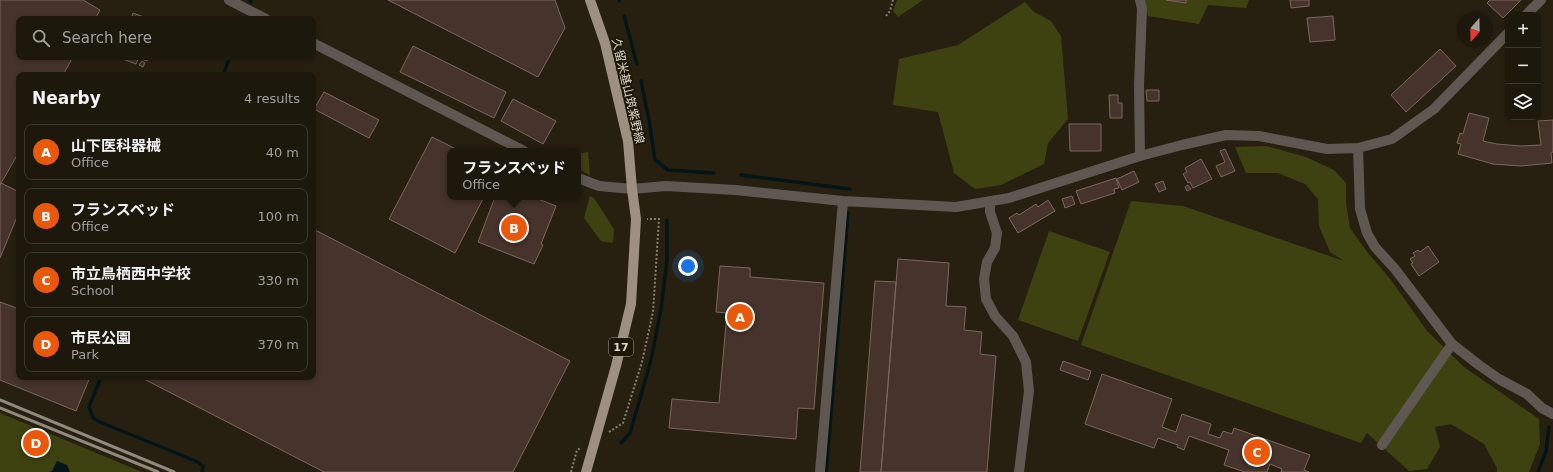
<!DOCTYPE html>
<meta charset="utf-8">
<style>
:root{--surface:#1d180c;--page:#2a251a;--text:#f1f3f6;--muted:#a0a09d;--line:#3b372d;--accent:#ea580c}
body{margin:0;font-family:"DejaVu Sans","Noto Sans JP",sans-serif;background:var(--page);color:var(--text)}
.controls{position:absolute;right:12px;top:12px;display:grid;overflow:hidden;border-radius:8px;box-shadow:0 2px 6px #0003}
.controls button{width:36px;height:36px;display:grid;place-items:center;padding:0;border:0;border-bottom:1px solid var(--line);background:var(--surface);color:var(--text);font:20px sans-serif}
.compass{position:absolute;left:1457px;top:12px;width:36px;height:36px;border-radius:50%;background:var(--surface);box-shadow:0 2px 6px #0003;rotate:200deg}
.you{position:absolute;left:688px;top:266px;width:14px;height:14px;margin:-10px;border:3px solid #fff;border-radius:50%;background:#1a73e8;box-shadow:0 0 0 6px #1a73e833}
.badge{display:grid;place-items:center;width:26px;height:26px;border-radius:50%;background:var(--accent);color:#fff;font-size:13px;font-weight:700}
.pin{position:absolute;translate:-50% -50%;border:2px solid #fff;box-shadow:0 1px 4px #0006}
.popup{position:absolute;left:447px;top:148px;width:134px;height:52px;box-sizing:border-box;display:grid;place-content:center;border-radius:8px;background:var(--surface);filter:drop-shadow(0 1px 3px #0005);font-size:13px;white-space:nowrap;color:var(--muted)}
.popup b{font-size:15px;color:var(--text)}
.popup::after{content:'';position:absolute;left:50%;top:100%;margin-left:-8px;border:8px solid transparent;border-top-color:var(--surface)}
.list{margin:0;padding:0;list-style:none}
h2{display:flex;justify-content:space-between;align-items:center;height:52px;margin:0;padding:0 16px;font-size:17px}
h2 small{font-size:13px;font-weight:400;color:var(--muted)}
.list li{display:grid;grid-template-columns:26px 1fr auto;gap:12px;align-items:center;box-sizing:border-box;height:56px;margin:0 8px 8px;padding:0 8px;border:1px solid var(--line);border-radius:8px}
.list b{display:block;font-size:15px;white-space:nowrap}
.list p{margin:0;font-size:13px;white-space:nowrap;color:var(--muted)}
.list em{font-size:13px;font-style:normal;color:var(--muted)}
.icon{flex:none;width:22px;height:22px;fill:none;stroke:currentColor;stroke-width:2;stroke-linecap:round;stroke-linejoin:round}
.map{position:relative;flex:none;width:1553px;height:472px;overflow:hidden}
.search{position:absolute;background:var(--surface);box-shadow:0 2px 6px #0003;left:16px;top:16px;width:300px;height:44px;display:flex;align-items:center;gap:10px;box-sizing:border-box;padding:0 14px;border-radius:8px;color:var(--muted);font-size:15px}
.panel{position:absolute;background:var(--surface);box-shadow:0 2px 6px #0003;left:16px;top:72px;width:300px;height:308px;border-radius:8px}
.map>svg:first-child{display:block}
</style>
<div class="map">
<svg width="1553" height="472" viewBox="0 0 1553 472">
<rect width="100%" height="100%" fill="#272010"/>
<path fill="#3e4210" d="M897 0H923L898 17 893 11Z
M1145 0H1249L1246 8 1208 5 1199 24 1148 16Z
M1025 2 1034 12 1051 21 1061 36 1068 119 1048 143 1044 164 1001 185 975 189 954 173 938 112 893 105 899 59 958 45Z
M1266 146 1306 157 1334 170 1346 183V203L1350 228 1368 253 1391 280 1427 331 1464 367 1539 419 1540 444 1529 472H1497V468L1484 444 1451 424 1435 427 1440 447 1427 469 1409 471 1367 433 1361 443 1081 345 1131 201 1183 206 1344 261 1330 252 1319 226 1318 199 1305 184 1278 173H1246L1235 147Z
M588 152 590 175 578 169V154Z
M590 196 594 198 614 229 613 243 601 241 584 218Z
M1049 231 1110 252 1078 341 1018 320Z
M0 413 142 472H0Z"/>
<path fill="#041517" d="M57 461 67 465 70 472H49L52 471Z"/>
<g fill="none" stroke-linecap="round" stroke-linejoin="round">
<path stroke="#041517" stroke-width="3.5" d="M250 0 251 2
M619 0V1
M624 16 637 64
M223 75 230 57
M641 81 649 120 655 160 668 170 714 173
M741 175 850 189
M101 377 89 407 93 418 100 422 198 462 203 466 202 472
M621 443 630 433 651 360 661 309 667 260V220
M826 472 848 213
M1538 472 1546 451 1549 427"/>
</g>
<path fill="#45332c" stroke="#7c675f" d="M0 0H83L100 10 95 19H19V57H73L63 75H19V152L0 185Z
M388 0H555L565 28 538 77Z
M1166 0H1186V3Z
M1290 0H1309V6L1291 8Z
M1490 0H1521L1503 18 1487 3Z
M133 13 149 19H131Z
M1333 16 1335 40 1310 42 1307 18Z
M413 46 506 92 494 118 400 72Z
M1440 49 1456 66 1406 112 1391 95Z
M117 57H139L136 64Z
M142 57H149L147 61 141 59Z
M142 61 145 63 143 67 139 65Z
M1146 90H1159V101H1147Z
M324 92 379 120 369 138 314 109Z
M1109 95H1118V103H1122V118H1110Z
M513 99 556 121 543 144 501 121Z
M1469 113 1489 118 1483 141 1497 144 1521 146 1541 145 1538 121 1553 120V152L1551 153 1552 163 1521 166 1493 164 1458 154 1461 144 1457 143 1460 133 1463 134Z
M1069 124H1101V151H1070Z
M432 137 460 151H450V197H484L455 253 389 219Z
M1225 149 1235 171 1221 177 1216 166 1225 162 1220 151Z
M1201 159 1212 179 1193 188 1190 182 1188 183 1183 174 1187 172 1185 168Z
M1134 171 1139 182 1122 190 1117 179Z
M1116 178 1119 188 1114 189 1115 193 1081 204 1076 191Z
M1163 181 1166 189 1159 192 1155 184Z
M1 183 19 192V212L0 258V185Z
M1188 185 1191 189 1187 191 1185 187Z
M1072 196 1075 204 1065 208 1062 199Z
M495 197H533L556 206 541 244 543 245 534 264 478 242Z
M1048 200 1055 211 1018 233 1009 218 1017 213 1019 215 1036 204 1038 207Z
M313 229 570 361 513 472H324L142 378 313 377Z
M1428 246 1439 262 1419 276 1411 264 1413 263 1410 259 1415 256 1413 253 1418 250 1420 252Z
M898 259 949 263 946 306 966 307 964 330 982 332 980 354 996 356 987 472H881Z
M720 266 750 268V277L824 283 814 409 798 408 796 439 669 428 672 399 719 403 727 313 716 312Z
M875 281 896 282 881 472H860Z
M0 302 19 309V377H90L76 411 0 380Z
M1063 361 1091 371 1088 380 1060 370Z
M1102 374 1172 399 1162 427 1176 432 1182 414 1211 424 1208 434 1220 438 1223 431 1232 434 1234 428 1310 455 1304 470 1309 472H1281L1282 469 1270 464 1267 472H1245L1224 465 1229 450 1189 436 1184 450 1177 447 1178 445 1158 438 1154 448 1085 424Z"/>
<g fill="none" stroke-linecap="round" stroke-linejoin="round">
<path stroke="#878174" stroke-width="2" stroke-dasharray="2 2" stroke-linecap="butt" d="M886 16 890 11 893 0
M609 432 623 423 642 362 653 312 659 219H647
M571 472 577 450 581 448"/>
<path stroke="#5f5852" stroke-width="10" d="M229 0 266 19
M1140 0 1142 9 1139 85 1140 156
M1526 15 1541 0
M313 43 524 151
M1358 148 1360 209 1367 233 1375 247 1395 269 1452 344 1479 365 1499 379 1527 394 1542 408 1553 414
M578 178 599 186 632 189 666 186 735 190 843 201 956 207 1009 198 1140 156 1182 145 1226 135 1259 136 1327 149 1358 148 1392 139 1434 109 1508 33
M990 201V212L997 233 995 248 987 262 984 279 986 299 995 316 1013 336 1026 362 1029 391 1019 472
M1382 445 1452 344
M820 472 843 201"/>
<path stroke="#9d8f82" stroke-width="10" d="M586 472 616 366 631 304 636 219 632 189 628 141 605 43 590 0"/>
<path stroke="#8f8a7d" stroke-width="3" d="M0 400 174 472
M0 408 158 472"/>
</g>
<g text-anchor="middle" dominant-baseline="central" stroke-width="3.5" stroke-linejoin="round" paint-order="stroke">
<rect fill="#1e1707" stroke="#a29d91" stroke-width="1" x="609" y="338" width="24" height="18" rx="3"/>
<g font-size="11" font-weight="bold" fill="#dbd7cc">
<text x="621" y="347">17</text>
</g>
<g font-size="12" fill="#dbd7cc" stroke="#1e1707">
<text transform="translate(628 91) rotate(77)">久留米基山筑紫野線</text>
</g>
</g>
</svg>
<div class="controls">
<button>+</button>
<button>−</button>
<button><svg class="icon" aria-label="layers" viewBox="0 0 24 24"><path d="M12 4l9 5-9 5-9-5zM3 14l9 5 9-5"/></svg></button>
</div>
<svg class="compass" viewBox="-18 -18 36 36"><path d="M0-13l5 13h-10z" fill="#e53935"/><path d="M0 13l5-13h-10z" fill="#a0a09d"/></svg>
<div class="you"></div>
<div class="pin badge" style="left:740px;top:317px">A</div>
<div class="pin badge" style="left:514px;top:228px">B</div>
<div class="popup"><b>フランスベッド</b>Office</div>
<div class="pin badge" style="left:1257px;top:452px">C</div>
<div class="pin badge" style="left:36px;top:443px">D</div>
<div class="search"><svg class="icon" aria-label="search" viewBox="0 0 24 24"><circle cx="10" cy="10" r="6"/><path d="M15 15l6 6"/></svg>Search here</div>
<section class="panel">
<h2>Nearby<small>4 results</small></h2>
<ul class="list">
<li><span class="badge">A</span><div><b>山下医科器械</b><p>Office</p></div><em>40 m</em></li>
<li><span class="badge">B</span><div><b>フランスベッド</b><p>Office</p></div><em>100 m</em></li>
<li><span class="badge">C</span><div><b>市立鳥栖西中学校</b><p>School</p></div><em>330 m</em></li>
<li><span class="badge">D</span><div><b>市民公園</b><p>Park</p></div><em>370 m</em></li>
</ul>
</section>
</div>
